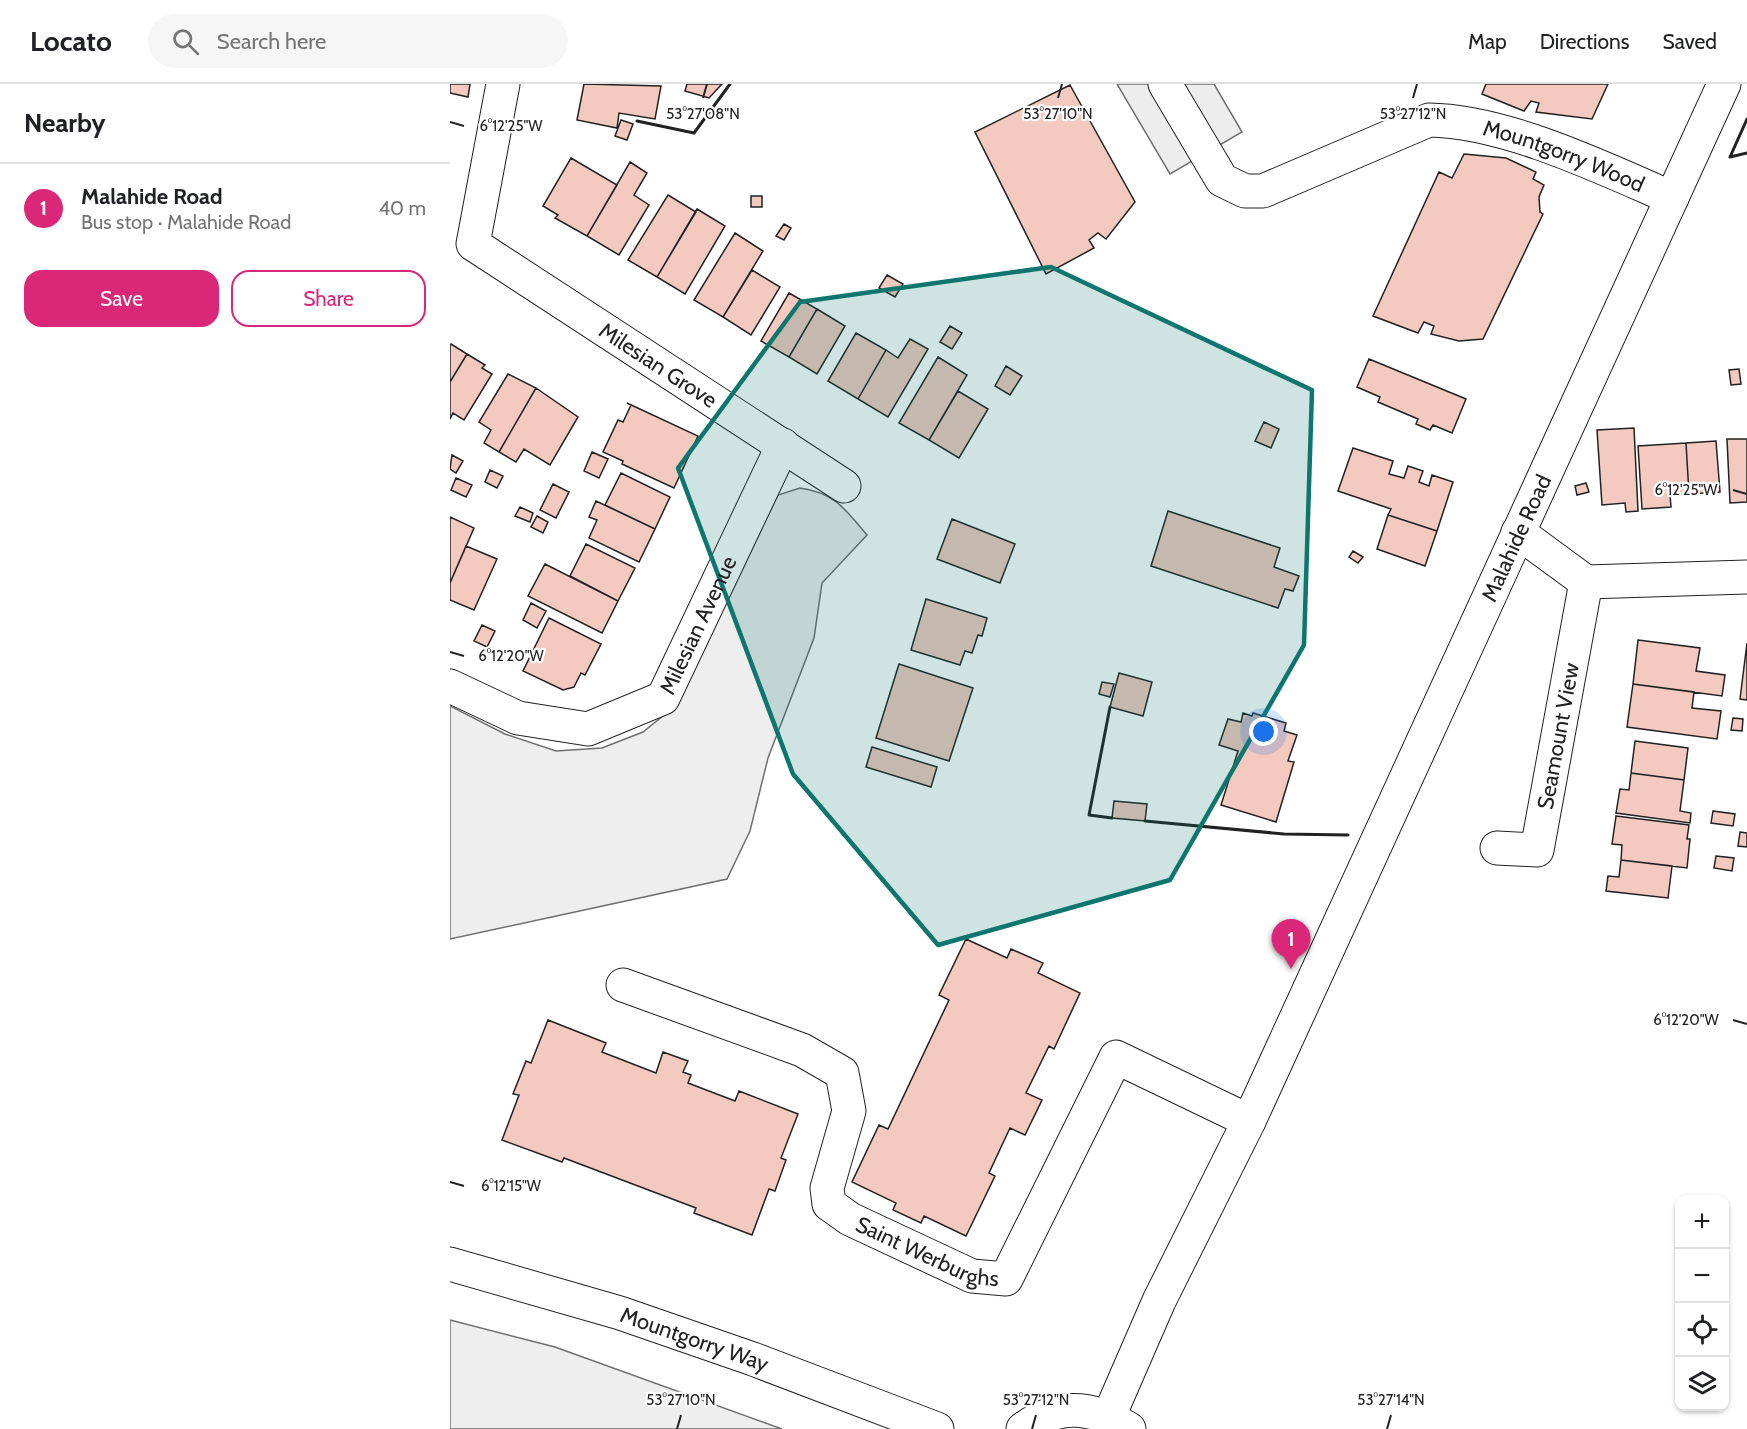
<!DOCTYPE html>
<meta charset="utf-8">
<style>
:root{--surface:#fff;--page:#f6f6f6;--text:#202124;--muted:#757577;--line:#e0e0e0;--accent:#db2777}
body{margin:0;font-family:Cabin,sans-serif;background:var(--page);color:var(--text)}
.controls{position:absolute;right:18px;bottom:18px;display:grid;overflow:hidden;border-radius:12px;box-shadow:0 2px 4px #0004}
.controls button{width:54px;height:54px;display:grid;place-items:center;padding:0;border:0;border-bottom:2px solid var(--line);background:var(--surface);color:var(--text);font:30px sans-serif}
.you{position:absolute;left:814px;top:648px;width:21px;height:21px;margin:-15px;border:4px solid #fff;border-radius:50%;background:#1a73e8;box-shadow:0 0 0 9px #1a73e833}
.badge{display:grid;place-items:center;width:39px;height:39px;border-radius:50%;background:var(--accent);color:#fff;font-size:20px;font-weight:700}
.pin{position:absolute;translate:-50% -50px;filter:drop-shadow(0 2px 3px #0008)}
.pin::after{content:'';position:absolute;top:32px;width:21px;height:18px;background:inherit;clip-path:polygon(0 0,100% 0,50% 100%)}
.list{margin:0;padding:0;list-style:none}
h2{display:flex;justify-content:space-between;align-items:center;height:78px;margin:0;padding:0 24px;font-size:26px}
h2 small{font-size:20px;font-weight:400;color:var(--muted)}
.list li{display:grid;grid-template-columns:39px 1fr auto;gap:18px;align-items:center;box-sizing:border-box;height:90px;padding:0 24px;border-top:2px solid var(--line)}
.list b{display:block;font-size:22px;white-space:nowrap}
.list p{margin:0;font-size:20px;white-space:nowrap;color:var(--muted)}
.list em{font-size:20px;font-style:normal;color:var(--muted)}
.actions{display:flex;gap:12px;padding:18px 24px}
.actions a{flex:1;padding:14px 0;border:2px solid var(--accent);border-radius:18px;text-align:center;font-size:21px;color:var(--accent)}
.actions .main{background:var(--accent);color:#fff}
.icon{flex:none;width:33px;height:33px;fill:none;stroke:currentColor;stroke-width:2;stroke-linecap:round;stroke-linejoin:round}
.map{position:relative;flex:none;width:1297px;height:1345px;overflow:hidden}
header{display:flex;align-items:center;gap:36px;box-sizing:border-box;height:84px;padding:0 30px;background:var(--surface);border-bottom:2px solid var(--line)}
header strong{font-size:28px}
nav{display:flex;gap:33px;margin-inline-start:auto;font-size:21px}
.search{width:420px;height:54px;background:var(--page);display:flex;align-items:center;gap:15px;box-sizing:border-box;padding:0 21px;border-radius:33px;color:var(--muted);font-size:22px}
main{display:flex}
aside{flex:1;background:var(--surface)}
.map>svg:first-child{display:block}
</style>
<header>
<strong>Locato</strong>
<div class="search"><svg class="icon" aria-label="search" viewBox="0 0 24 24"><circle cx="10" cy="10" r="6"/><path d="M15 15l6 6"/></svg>Search here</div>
<nav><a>Map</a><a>Directions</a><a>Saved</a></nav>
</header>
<main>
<aside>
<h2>Nearby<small></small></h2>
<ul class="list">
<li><span class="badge">1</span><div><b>Malahide Road</b><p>Bus stop · Malahide Road</p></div><em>40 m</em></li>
</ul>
<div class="actions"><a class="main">Save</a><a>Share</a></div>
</aside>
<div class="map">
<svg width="1297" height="1345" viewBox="0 0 1297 1345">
<rect width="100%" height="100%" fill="#fff"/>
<path fill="#eee" stroke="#6f6f6f" stroke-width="1.5" d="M350 404C385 409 395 425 417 451L372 499 364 554 318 674 300 747 277 795 0 855V622L55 650 106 667 152 664 193 648 225 622 328 411Z
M0 1236 105 1263 332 1345H0Z"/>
<path fill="#ededed" stroke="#6f6f6f" stroke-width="1.5" d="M667 0H764L792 48 720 90Z"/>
<path fill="#f3c9c0" stroke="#222" stroke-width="1.5" d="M0 0H20L18 13 0 9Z
M134 0 211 2 205 35 169 29 167 44 127 36Z
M237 0H272L259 14 235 7Z
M1036 0H1158L1142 35 1086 28 1089 19 1081 17 1074 27 1032 10Z
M620 1 685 118 656 155 648 149 639 156 644 164 596 190 525 48Z
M171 36 183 40 177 56 165 52Z
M1014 70 1056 74 1086 88 1083 95 1094 101 1089 113 1090 128 1093 130 1033 255 1009 257 981 250 984 242 974 238 968 249 923 232 989 88 1002 94Z
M121 74 167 101 137 152 105 134 108 131 93 122Z
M180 78 197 89 184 111 199 121 169 171 137 152Z
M218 111 246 128 207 193 178 176Z
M301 112H312V123H301Z
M247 125 275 142 235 210 207 193Z
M334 140 341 144 334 156 326 152Z
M285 149 313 167 273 233 244 216Z
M302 186 330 203 301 251 273 233Z
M437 191 453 200 445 213 429 204Z
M339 209 367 225 339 273 311 257Z
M367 225 395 242 367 290 339 273Z
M500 242 512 249 502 265 490 258Z
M406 249 436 266 408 315 378 297Z
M460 255 478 265 438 333 408 315 436 266 448 274Z
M1 260 17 270 0 298V261Z
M17 270 35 281 32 284 42 290 14 336 3 329 0 335V298Z
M488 273 517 291 479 356 449 339Z
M919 275 1016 315 1002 349 983 341 980 346 966 340 968 335 928 318 930 313 907 303Z
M556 282 572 292 560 311 545 302Z
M1289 285 1291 300 1281 301 1279 286Z
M58 290 86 304 49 368 34 359 41 346 29 338Z
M86 304 128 333 100 381 74 365 66 378 49 368Z
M508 307 538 325 509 374 479 356Z
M177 319 248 352 224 404 172 380 173 377 153 368 168 336 173 338 181 321Z
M814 338 829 345 821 364 805 357Z
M1184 344 1188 427 1176 428 1175 419 1152 421 1147 346Z
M1277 355H1297V418L1280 419Z
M1266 357 1270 408 1239 410 1236 359Z
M1236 359 1239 410 1220 411 1221 423 1192 425 1188 362Z
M903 364 943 377 939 390 954 394 958 382 973 387 969 398 979 402 982 391 1003 398 987 447 938 431 941 425 888 407Z
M142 368 158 375 149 394 134 387Z
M2 371 13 377 6 389 0 385Z
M40 386 53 392 47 404 35 398Z
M171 389 220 413 205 445 155 421Z
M6 394 22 401 16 413 1 406Z
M1136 399 1139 408 1127 411 1125 402Z
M103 400 119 408 106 434 90 426Z
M146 417 205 445 189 478 139 454 147 436 139 433Z
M70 423 83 429 80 438 65 432Z
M718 427 830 464 824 483 849 492 843 507 835 505 828 524 701 482Z
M938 431 987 447 975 482 927 465Z
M87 432 98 438 93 449 81 443Z
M0 433 24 444 0 499Z
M502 435 565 460 550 499 487 475Z
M136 460 185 484 168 517 120 492Z
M16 462 47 475 24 526 0 516V499Z
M903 467 913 473 908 479 899 473Z
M95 480 168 517 152 549 78 512Z
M476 515 537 534 532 552 528 551 522 569 515 567 510 581 461 566Z
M81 519 96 527 87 544 73 536Z
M99 534 151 560 135 591 131 589 124 603 113 606 73 587Z
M32 541 45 547 37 563 24 557Z
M1188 556 1250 564 1246 587 1275 591 1272 612 1183 600Z
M1297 559V616L1290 615Z
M449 580 523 604 499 677 426 654Z
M669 589 702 598 693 632 660 623Z
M652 598 664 600 660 613 649 610Z
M1183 600 1244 608 1242 624 1271 627 1267 655 1177 643Z
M793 629 802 632 803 629 836 639 834 647 847 651 838 677 844 678 826 738 771 721 788 667 769 661 778 635 791 638Z
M1283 634 1293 635 1292 647 1281 646Z
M1185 657 1238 664 1234 696 1181 689Z
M422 663 487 683 481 703 416 683Z
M1181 689 1234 696 1230 727 1241 729 1240 739 1166 729 1170 705 1179 706Z
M664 717 697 720 695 737 662 734Z
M1263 727 1285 730 1283 742 1261 739Z
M1166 732 1239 741 1237 755H1240L1237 784 1171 776 1172 761 1162 760Z
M1290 748 1297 749V763L1288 762Z
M1266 772 1284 774 1282 787 1264 784Z
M1171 776 1222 782 1218 814 1156 807 1158 792 1169 793Z
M516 855 557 874 561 865 593 879 588 889 630 909 604 965 599 962 576 1009 592 1016 575 1051 560 1044 539 1089 545 1092 516 1152 474 1132 471 1139 443 1126 446 1119 402 1098 429 1041 438 1045 499 916 489 911Z
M98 936 156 959 152 968 206 989 213 968 238 977 233 988 241 991 238 999 285 1017 289 1007 348 1030 331 1074 336 1076 325 1107 319 1105 302 1151 244 1129 246 1124 114 1074 112 1078 52 1056 69 1011 63 1010 76 977 81 979Z"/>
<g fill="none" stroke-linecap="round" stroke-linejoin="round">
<defs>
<g id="minor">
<path id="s1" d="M53 0 23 160 394 402"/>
<path id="s2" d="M715 0 772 96 795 107H813L979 36C1055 37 1151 83 1222 114"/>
<path d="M1068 448 1136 498 1297 493"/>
<path id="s3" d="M0 602 68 634 138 645 213 614 333 361"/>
<path id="s4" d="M1047 764 1087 766 1136 498"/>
<path id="s5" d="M173 901 352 966 392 989 399 1027 377 1104 379 1120 400 1135 522 1192 556 1195 666 973 799 1037"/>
<path id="s6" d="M0 1180 170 1229 303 1275 487 1345"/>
</g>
<g id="major">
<path id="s7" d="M659 1332 709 1217 799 1037 1274 0"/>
<path d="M573 1345C609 1318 643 1322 679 1345"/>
</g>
</defs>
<use href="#minor" stroke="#222" stroke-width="35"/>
<use href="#major" stroke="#222" stroke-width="35"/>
<use href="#minor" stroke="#fff" stroke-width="33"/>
<use href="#major" stroke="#fff" stroke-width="33"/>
<path stroke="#222" stroke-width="3" d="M187 37 244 49 280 0
M1280 73 1297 35
M1280 73 1297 69
M660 623 639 731 662 734
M695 737 834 750 898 751"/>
</g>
<path fill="#0f766e" fill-opacity="0.2" stroke="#0f766e" stroke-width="4.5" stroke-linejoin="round" d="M601 183 862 306 854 561 720 796 488 861 343 690 228 384 350 218Z"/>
<path fill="none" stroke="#222" stroke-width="2" d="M253 14 257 0M608 14 612 0M963 14 967 0M0 38 14 42M1283 406 1297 410M0 568 14 572M1283 936 1297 940M0 1098 14 1102M227 1345 231 1331M582 1345 586 1331M937 1345 941 1331"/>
<g text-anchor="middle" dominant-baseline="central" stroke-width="4.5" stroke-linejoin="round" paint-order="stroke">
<g font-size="22" fill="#222" stroke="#fff">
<text stroke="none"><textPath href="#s2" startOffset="476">Mountgorry Wood</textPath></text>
<text stroke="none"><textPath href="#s1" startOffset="384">Milesian Grove</textPath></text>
<text stroke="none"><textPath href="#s7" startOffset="968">Malahide Road</textPath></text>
<text stroke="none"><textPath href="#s3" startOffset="308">Milesian Avenue</textPath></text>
<text stroke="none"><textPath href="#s4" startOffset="156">Seamount View</textPath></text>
<text stroke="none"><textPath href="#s5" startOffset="482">Saint Werburghs</textPath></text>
<text stroke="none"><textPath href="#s6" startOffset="256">Mountgorry Way</textPath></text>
</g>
</g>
<g font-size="15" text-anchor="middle" fill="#222" stroke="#fff" stroke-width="4.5" stroke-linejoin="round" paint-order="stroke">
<text x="253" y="35">53°27'08"N</text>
<text x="608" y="35">53°27'10"N</text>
<text x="963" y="35">53°27'12"N</text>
<text x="61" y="47">6°12'25"W</text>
<text x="1236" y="411">6°12'25"W</text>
<text x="61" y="577">6°12'20"W</text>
<text x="1236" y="941">6°12'20"W</text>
<text x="61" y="1107">6°12'15"W</text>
<text x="231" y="1321">53°27'10"N</text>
<text x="586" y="1321">53°27'12"N</text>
<text x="941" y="1321">53°27'14"N</text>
</g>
</svg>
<div class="controls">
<button>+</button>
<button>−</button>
<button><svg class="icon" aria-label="locate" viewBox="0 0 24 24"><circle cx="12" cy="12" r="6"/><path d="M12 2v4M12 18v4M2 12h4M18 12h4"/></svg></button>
<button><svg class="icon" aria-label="layers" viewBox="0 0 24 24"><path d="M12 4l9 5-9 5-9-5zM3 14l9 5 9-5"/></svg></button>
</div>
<div class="you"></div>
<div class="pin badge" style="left:841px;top:885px">1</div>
</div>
</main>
